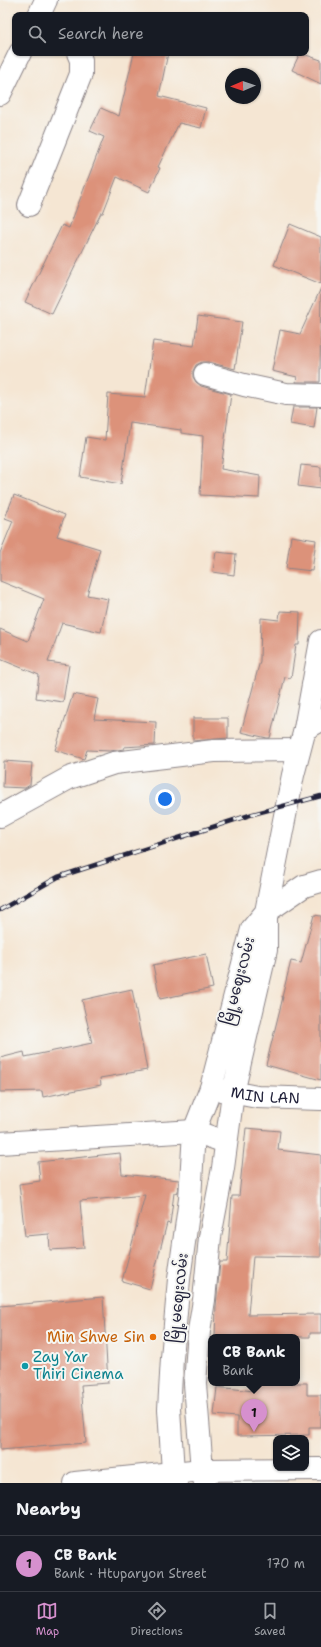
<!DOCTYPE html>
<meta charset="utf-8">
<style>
:root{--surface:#171b24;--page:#242831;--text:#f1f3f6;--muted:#9ea1a6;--line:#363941;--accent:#d690ce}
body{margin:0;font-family:"Shantell Sans","Noto Sans Myanmar",sans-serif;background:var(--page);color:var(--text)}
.controls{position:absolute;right:12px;bottom:12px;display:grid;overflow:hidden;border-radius:8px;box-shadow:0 1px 3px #0004}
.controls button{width:36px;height:36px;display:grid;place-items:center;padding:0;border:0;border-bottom:1px solid var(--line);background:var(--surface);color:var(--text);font:20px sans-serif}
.compass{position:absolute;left:225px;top:68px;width:36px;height:36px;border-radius:50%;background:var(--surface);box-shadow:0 1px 3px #0004;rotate:268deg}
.you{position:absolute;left:165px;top:799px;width:14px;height:14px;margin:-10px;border:3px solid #fff;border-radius:50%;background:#1a73e8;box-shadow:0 0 0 6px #1a73e833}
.badge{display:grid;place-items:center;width:26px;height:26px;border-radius:50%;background:var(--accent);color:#111;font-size:13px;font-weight:700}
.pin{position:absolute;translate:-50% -33px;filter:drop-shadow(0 1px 2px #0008)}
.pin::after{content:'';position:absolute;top:21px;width:14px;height:12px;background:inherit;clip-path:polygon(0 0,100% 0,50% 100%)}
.popup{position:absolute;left:208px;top:1334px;width:92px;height:52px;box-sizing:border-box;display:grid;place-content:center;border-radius:8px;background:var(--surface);filter:drop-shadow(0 1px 3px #0005);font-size:13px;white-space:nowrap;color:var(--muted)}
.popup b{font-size:15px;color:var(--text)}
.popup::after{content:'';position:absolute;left:50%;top:100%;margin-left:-8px;border:8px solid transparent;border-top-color:var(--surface)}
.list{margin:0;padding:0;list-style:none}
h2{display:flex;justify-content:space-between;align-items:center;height:52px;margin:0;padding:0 16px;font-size:17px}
h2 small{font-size:13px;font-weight:400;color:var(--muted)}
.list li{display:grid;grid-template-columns:26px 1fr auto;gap:12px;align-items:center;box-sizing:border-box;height:56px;padding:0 16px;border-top:1px solid var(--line)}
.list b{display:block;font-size:15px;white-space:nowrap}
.list p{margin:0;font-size:13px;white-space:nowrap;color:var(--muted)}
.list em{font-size:13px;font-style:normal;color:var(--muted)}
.icon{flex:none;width:22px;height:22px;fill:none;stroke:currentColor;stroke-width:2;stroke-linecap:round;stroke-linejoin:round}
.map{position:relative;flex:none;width:321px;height:1483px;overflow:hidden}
.search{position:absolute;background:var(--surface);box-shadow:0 1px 3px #0004;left:12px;right:12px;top:12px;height:44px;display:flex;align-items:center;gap:10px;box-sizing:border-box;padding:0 14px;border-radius:8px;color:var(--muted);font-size:15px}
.sheet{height:108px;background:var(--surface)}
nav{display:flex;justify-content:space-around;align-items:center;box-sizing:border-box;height:56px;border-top:1px solid var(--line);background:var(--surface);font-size:11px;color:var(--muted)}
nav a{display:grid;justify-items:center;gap:2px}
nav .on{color:var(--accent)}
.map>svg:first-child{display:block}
</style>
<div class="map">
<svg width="321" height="1483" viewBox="0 0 321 1483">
<rect width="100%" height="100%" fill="#f6f6f2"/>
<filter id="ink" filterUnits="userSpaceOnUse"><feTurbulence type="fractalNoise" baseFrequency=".025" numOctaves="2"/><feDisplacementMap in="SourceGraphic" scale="8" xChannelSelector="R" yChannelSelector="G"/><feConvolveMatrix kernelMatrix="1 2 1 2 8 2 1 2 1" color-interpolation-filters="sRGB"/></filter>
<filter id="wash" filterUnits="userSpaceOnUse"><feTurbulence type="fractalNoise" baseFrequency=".012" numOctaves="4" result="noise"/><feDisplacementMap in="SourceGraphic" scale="16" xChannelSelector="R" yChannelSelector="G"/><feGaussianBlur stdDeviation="0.9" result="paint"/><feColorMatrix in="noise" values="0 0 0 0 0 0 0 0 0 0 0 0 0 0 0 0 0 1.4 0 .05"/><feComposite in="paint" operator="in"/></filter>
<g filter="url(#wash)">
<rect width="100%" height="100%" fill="#f5e6d3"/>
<g id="blocks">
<path fill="#dc927a" d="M134 53H168L159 96 206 108 201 128 179 123 158 167 160 168 149 192 117 177 103 213H101L52 314 25 302 62 225 69 228 104 137 90 131 101 108 119 116Z
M300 53 321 60V84L292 70Z
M290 224 321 237V284L274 265Z
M321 288 320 382H296L297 377 272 371 280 330 300 334Z
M198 316 242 322 235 369 208 362H202L196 365 193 371V377L196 382 201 386 231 394 221 469 260 476 259 498 200 495 203 436 181 433V430L130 423 121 484 80 477 86 437 105 440 108 394 145 397 153 341 194 346Z
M293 407H317L314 428 290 424Z
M301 465 321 467V489L298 486Z
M14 495 65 515 57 536 100 549 87 595 108 599 101 632 62 623 48 662 69 665 63 702 36 698 39 675 0 659V629L28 641 44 599 0 581V553L13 521 5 518Z
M291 536 316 540 312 571 286 568Z
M216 552 236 554 234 575 213 572Z
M280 611 300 612 299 645H296L291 678 285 677 270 738H267L241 732 260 661 261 618 279 620Z
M73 694 98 699 94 719 156 722 155 745 124 747V749L110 751 87 750 84 759 55 750Z
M193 718H228V738L193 741Z
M4 761 32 763 30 785 25 788 3 787Z
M314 915 321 916V1080L266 1065 283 997H282L291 961 301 963Z
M206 954 213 988 160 999 153 965Z
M132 989 147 1070 100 1078 101 1085 43 1097 42 1091 0 1092V1058L24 1052 25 1057 92 1043 82 1000Z
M246 1128 280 1131 278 1150 321 1155V1257L253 1256 248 1315 321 1314V1333H310V1337H215L216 1306 220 1262H227L232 1196H239Z
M120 1153 122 1174 179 1180 178 1192 174 1193 170 1224 167 1223 150 1289 122 1281 145 1195 80 1201 84 1248 50 1250 49 1234 25 1236 19 1184 40 1181 38 1162Z
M103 1297 108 1383 81 1385 86 1443 0 1450V1306Z
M254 1383H307V1395H321V1427H309V1435L237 1436V1417L214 1415 217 1387 254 1391Z"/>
</g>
</g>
<g filter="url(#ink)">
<use href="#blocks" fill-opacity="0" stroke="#8c8487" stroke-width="1"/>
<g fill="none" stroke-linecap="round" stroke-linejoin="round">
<defs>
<g id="street">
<path d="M39 15 46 0"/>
<path d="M0 94 20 53"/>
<path d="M29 205 81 74V60L78 53"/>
<path d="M205 374 244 385 286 394 321 395"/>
<path d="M305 729 321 641"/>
<path d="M0 816 69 778 114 763 214 751 299 750"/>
<path id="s1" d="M211 1088 257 1097 321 1099"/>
<path d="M0 1143 194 1131 225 1142"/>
<path d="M75 1483 202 1470 321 1469"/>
</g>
<path id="secondary" d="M176 1483 173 1472 169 1409 172 1358 179 1279 190 1199 194 1131 211 1088 252 929 266 912 304 886 321 881
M205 1483 202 1470 195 1384 199 1331 204 1300 210 1237 223 1168 233 1093 266 950V912L293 775 305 729 321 720"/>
</defs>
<use href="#street" stroke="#8c8487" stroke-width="24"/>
<use href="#secondary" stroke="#8c8487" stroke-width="24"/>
<use href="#street" stroke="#fff" stroke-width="22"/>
<use href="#secondary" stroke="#fff" stroke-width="22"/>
<defs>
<path id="rail" d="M0 910 58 877 253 814 321 796"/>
</defs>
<use href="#rail" stroke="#22223b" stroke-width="4.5"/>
<use href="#rail" stroke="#f6f6f2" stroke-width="3" stroke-dasharray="9" stroke-linecap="butt"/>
</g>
</g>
<circle fill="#e8710a" stroke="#f6f6f2" stroke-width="1.5" cx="153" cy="1337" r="4"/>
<circle fill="#0f9aa8" stroke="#f6f6f2" stroke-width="1.5" cx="25" cy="1366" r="4"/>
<g text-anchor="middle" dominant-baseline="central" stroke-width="4" stroke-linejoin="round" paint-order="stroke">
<g font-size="15" fill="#22223b" stroke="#f6f6f2">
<text transform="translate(238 981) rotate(-75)">မြို့မဈေးလမ်း</text>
<text stroke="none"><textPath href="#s1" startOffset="55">MIN LAN</textPath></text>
<text transform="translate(178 1298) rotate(-84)">မြို့မဈေးလမ်း</text>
</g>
<g font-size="15" fill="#c56008" stroke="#f6f6f2" text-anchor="end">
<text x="145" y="1337">Min Shwe Sin</text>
</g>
<g font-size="15" fill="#0d838f" stroke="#f6f6f2" text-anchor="start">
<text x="33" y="1357">Zay Yar<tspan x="33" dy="17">Thiri Cinema</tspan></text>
</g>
</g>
</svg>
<div class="controls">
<button><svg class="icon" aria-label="layers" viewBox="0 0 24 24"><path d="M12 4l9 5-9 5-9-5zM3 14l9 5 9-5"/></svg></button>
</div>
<svg class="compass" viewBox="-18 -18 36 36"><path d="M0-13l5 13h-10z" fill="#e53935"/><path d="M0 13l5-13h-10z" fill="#9ea1a6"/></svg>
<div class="you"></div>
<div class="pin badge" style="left:254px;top:1432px">1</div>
<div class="popup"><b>CB Bank</b>Bank</div>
<div class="search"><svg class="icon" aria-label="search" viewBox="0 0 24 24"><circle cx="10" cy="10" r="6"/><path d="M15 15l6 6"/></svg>Search here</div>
</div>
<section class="sheet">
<h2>Nearby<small></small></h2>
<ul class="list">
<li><span class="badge">1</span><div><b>CB Bank</b><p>Bank · Htuparyon Street</p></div><em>170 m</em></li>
</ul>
</section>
<nav>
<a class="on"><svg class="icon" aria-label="map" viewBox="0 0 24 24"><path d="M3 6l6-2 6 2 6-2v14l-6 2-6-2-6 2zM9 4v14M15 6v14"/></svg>Map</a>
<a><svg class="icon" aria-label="directions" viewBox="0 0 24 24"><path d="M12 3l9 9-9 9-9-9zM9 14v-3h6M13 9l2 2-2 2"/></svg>Directions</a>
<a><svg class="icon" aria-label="saved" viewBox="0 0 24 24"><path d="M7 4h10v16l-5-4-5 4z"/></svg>Saved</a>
</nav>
